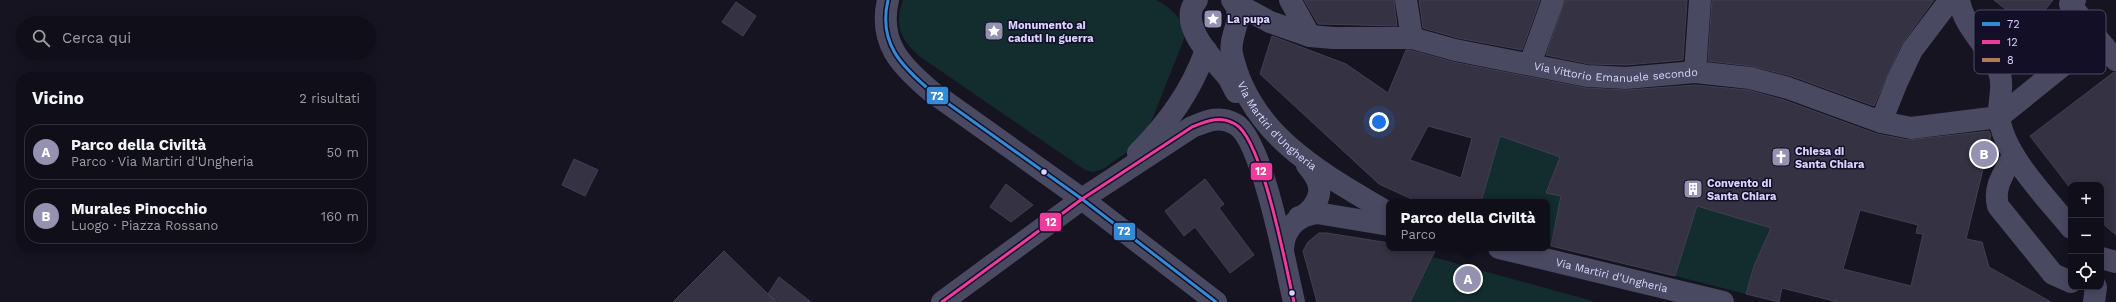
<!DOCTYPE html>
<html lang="it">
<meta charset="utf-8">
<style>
:root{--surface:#100f19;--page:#191822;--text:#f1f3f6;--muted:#9c9ca2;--line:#302f38;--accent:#9591b1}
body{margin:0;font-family:"Work Sans",sans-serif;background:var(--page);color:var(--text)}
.controls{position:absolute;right:12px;bottom:12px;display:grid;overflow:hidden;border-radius:8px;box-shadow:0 2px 10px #0003}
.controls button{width:36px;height:36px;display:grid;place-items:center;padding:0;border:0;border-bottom:1px solid var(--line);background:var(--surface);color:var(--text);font:20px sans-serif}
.you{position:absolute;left:1379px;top:122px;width:14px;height:14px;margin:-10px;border:3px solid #fff;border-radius:50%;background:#1a73e8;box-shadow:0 0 0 6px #1a73e833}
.badge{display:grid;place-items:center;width:26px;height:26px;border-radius:50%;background:var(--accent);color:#fff;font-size:13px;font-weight:700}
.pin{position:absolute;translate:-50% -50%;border:2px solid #fff;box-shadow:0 1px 4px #0006}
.popup{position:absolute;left:1386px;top:199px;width:164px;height:52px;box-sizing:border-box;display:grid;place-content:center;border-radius:8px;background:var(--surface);filter:drop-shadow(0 1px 3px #0005);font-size:13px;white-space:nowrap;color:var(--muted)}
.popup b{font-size:15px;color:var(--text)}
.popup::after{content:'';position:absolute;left:50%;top:100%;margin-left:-8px;border:8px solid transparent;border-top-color:var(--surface)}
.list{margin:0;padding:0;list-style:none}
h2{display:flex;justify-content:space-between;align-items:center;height:52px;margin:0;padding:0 16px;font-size:17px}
h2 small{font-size:13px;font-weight:400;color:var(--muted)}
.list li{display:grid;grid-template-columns:26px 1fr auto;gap:12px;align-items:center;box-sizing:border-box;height:56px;margin:0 8px 8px;padding:0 8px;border:1px solid var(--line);border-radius:16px}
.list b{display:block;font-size:15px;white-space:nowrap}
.list p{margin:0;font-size:13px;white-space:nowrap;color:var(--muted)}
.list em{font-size:13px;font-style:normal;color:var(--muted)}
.icon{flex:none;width:22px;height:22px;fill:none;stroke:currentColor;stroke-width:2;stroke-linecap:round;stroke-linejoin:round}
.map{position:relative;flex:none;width:2116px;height:302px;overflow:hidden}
.search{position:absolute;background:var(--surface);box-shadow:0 2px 10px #0003;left:16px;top:16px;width:360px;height:44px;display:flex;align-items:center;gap:10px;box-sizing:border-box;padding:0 14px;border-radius:22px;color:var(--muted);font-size:15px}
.panel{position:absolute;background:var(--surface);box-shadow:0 2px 10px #0003;left:16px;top:72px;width:360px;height:180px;border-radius:16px}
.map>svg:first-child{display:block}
</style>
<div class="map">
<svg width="2116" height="302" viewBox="0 0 2116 302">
<rect width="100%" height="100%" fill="#161421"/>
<path fill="#132c2d" d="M903 0H1156C1172 8 1185 20 1184 39L1144 140 1103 169 1093 172 1085 170 919 56C900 39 894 25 903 0Z
M1500 136 1563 148 1546 192 1561 196 1551 246 1547 245V202H1481Z
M1697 206 1771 228 1754 266 1746 294 1675 276Z
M1433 257 1596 302H1410Z"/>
<path fill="#343243" stroke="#433f54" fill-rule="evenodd" d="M1304 0H1394L1397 26 1318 24Z
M1419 0H1540L1522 50 1458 38 1423 28Z
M1565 0H1687L1683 60 1626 65 1589 64 1546 55Z
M1712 0H1934L1901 45 1874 106 1791 76 1751 66 1708 61Z
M1994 0H2053L2030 29Z
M736 2 756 16 743 36 722 22Z
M1272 36 1346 64 1388 93 1406 50H1410L1453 62 1586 88 1627 90 1695 85 1748 90 1784 100 1877 134 1909 140 1989 131 1991 136 1966 239 1982 242 1989 267 2051 302H1838L1782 288 1779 302 1746 294 1754 266 1771 228 1697 206 1675 276 1551 246 1561 196 1546 193 1560 157 1500 136 1481 202H1418L1379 184 1260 74ZM1428 126 1472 138 1461 178 1410 160ZM1860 210 1918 225 1916 233 1923 234 1911 286 1843 269Z
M2114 72H2116V235L2101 222V185H2071V189L2030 136Z
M574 159 598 170 585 196 562 185Z
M1205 179 1224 204 1219 208 1254 255 1230 273 1195 227 1184 236 1165 211Z
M1006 184 1033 205 1011 222 990 207Z
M1319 233H1327L1389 243V248H1416L1435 251 1410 302H1317L1303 251 1308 242Z
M724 251 768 294 776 302H673Z
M779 277 811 302H778L768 294Z"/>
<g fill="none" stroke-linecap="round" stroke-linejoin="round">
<g stroke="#4a4962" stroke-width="22">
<path d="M888 0C878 43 901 66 932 92L1082 199 1216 302"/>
<path d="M1197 0C1176 23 1213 59 1227 76 1231 81 1233 87 1236 92"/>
<path id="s1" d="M1232 0C1247 17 1228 34 1232 54 1250 136 1323 174 1389 213"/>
<path d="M1290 0 1310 36"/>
<path d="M1406 0 1412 38"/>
<path d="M1959 0C1963 25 1987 46 1998 69 2005 85 1998 101 1999 117 2004 156 2047 198 2071 228"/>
<path d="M2075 0 2070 4 2097 38"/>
<path id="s2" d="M1235 3 1270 22 1310 36 1333 38H1412L1455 50 1587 76 1626 78 1695 72 1750 78 1788 88 1881 122 1911 128 1999 117"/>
<path d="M1530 64 1553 0"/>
<path d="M1695 72 1700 0"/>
<path d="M1999 117 2097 38 2116 60"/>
<path d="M1881 122 1897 82 1912 50 1950 0"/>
<path d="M1138 153C1169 122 1191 91 1206 50"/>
<path d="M2013 156C2004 173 1993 187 1998 206L2053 274 2071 282"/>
<path d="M1299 217C1305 216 1308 212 1312 208 1325 192 1319 179 1307 165"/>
<path id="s3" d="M1499 248 1723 302"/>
<path d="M1283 249C1284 229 1297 215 1317 213L1389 225"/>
<path d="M2101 258 2116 262"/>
<path d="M942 302 1082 199 1192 127C1207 121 1220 115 1235 124 1263 139 1286 269 1294 302"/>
<path d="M2094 302 2096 287"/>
</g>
<defs>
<path id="bus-1" d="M888 0C878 43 901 66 932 92L1082 199 1216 302"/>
<path id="bus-2" d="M942 302 1082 199 1192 127C1207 121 1220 115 1235 124 1263 139 1286 269 1294 302"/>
</defs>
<use href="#bus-1" stroke="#130f26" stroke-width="6"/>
<use href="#bus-2" stroke="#130f26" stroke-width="6"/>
<use href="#bus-1" stroke="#338bd7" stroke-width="3"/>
<use href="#bus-2" stroke="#f13a9d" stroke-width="3"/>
</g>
<defs>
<symbol id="sight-square" viewBox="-11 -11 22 22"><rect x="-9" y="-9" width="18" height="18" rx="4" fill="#9591b1" stroke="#130f26"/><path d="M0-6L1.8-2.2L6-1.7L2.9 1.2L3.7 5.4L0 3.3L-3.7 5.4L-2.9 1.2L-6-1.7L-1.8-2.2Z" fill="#fff"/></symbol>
<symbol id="church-square" viewBox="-11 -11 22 22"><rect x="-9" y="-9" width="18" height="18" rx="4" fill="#9591b1" stroke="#130f26"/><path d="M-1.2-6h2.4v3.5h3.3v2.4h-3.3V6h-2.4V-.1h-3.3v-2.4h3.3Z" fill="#fff"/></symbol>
<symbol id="building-square" viewBox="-11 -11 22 22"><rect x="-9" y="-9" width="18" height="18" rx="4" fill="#9591b1" stroke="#130f26"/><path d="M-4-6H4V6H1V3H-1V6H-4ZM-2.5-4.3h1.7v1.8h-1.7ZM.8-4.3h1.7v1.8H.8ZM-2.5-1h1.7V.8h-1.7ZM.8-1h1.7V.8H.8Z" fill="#fff"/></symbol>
</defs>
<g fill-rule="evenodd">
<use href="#sight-square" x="1202" y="8" width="22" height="22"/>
<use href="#sight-square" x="983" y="20" width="22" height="22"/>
<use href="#church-square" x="1770" y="146" width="22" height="22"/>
<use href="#building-square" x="1682" y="178" width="22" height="22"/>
</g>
<g fill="#d9d4ff" stroke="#130f26" stroke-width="1.5">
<circle cx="1044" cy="172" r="3.5"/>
<circle cx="1292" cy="293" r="3.5"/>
</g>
<g text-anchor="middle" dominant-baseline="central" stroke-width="3" stroke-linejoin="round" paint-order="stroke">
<g font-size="11" font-weight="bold" fill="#d9d4ff" stroke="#130f26" text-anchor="start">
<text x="1227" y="19">La pupa</text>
<text x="1008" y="25">Monumento ai<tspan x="1008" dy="13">caduti in guerra</tspan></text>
<text x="1795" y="151">Chiesa di<tspan x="1795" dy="13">Santa Chiara</tspan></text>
<text x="1707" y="183">Convento di<tspan x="1707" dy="13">Santa Chiara</tspan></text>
</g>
<g font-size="11" fill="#d9d4ff" stroke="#130f26">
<text stroke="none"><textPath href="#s2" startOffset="392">Via Vittorio Emanuele secondo</textPath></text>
<text stroke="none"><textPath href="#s1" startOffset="143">Via Martiri d'Ungheria</textPath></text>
<text stroke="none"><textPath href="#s3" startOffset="116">Via Martiri d'Ungheria</textPath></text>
</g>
</g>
<rect x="1974" y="10" width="132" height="64" rx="6" fill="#130f26" stroke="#4e4a67" stroke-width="1"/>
<rect x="1982" y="22" width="18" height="4" fill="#338bd7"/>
<rect x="1982" y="40" width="18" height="4" fill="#f13a9d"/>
<rect x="1982" y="58" width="18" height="4" fill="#b07c57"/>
<g font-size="11" fill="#d9d4ff">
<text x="2007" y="28">72</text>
<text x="2007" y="46">12</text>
<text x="2007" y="64">8</text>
</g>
<g stroke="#130f26" stroke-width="1.5">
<rect x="926" y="86" width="23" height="19" rx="4" fill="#338bd7"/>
<rect x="1250" y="162" width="23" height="19" rx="4" fill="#f13a9d"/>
<rect x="1039" y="212" width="23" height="20" rx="4" fill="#f13a9d"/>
<rect x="1113" y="222" width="23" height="19" rx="4" fill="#338bd7"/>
</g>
<g font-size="11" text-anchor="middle" font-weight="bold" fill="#fff">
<text x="937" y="100">72</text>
<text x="1261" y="175">12</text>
<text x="1051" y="226">12</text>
<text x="1124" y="235">72</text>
</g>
</svg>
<div class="controls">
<button>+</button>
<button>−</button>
<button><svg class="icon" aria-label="locate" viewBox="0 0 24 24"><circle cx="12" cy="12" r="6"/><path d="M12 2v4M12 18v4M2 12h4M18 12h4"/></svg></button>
</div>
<div class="you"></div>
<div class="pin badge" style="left:1468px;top:279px">A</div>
<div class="popup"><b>Parco della Civiltà</b>Parco</div>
<div class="pin badge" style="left:1984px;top:154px">B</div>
<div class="search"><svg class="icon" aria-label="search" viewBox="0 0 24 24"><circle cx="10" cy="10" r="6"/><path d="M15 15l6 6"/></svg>Cerca qui</div>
<section class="panel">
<h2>Vicino<small>2 risultati</small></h2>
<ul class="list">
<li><span class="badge">A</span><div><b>Parco della Civiltà</b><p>Parco · Via Martiri d'Ungheria</p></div><em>50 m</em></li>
<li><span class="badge">B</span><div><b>Murales Pinocchio</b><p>Luogo · Piazza Rossano</p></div><em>160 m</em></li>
</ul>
</section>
</div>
